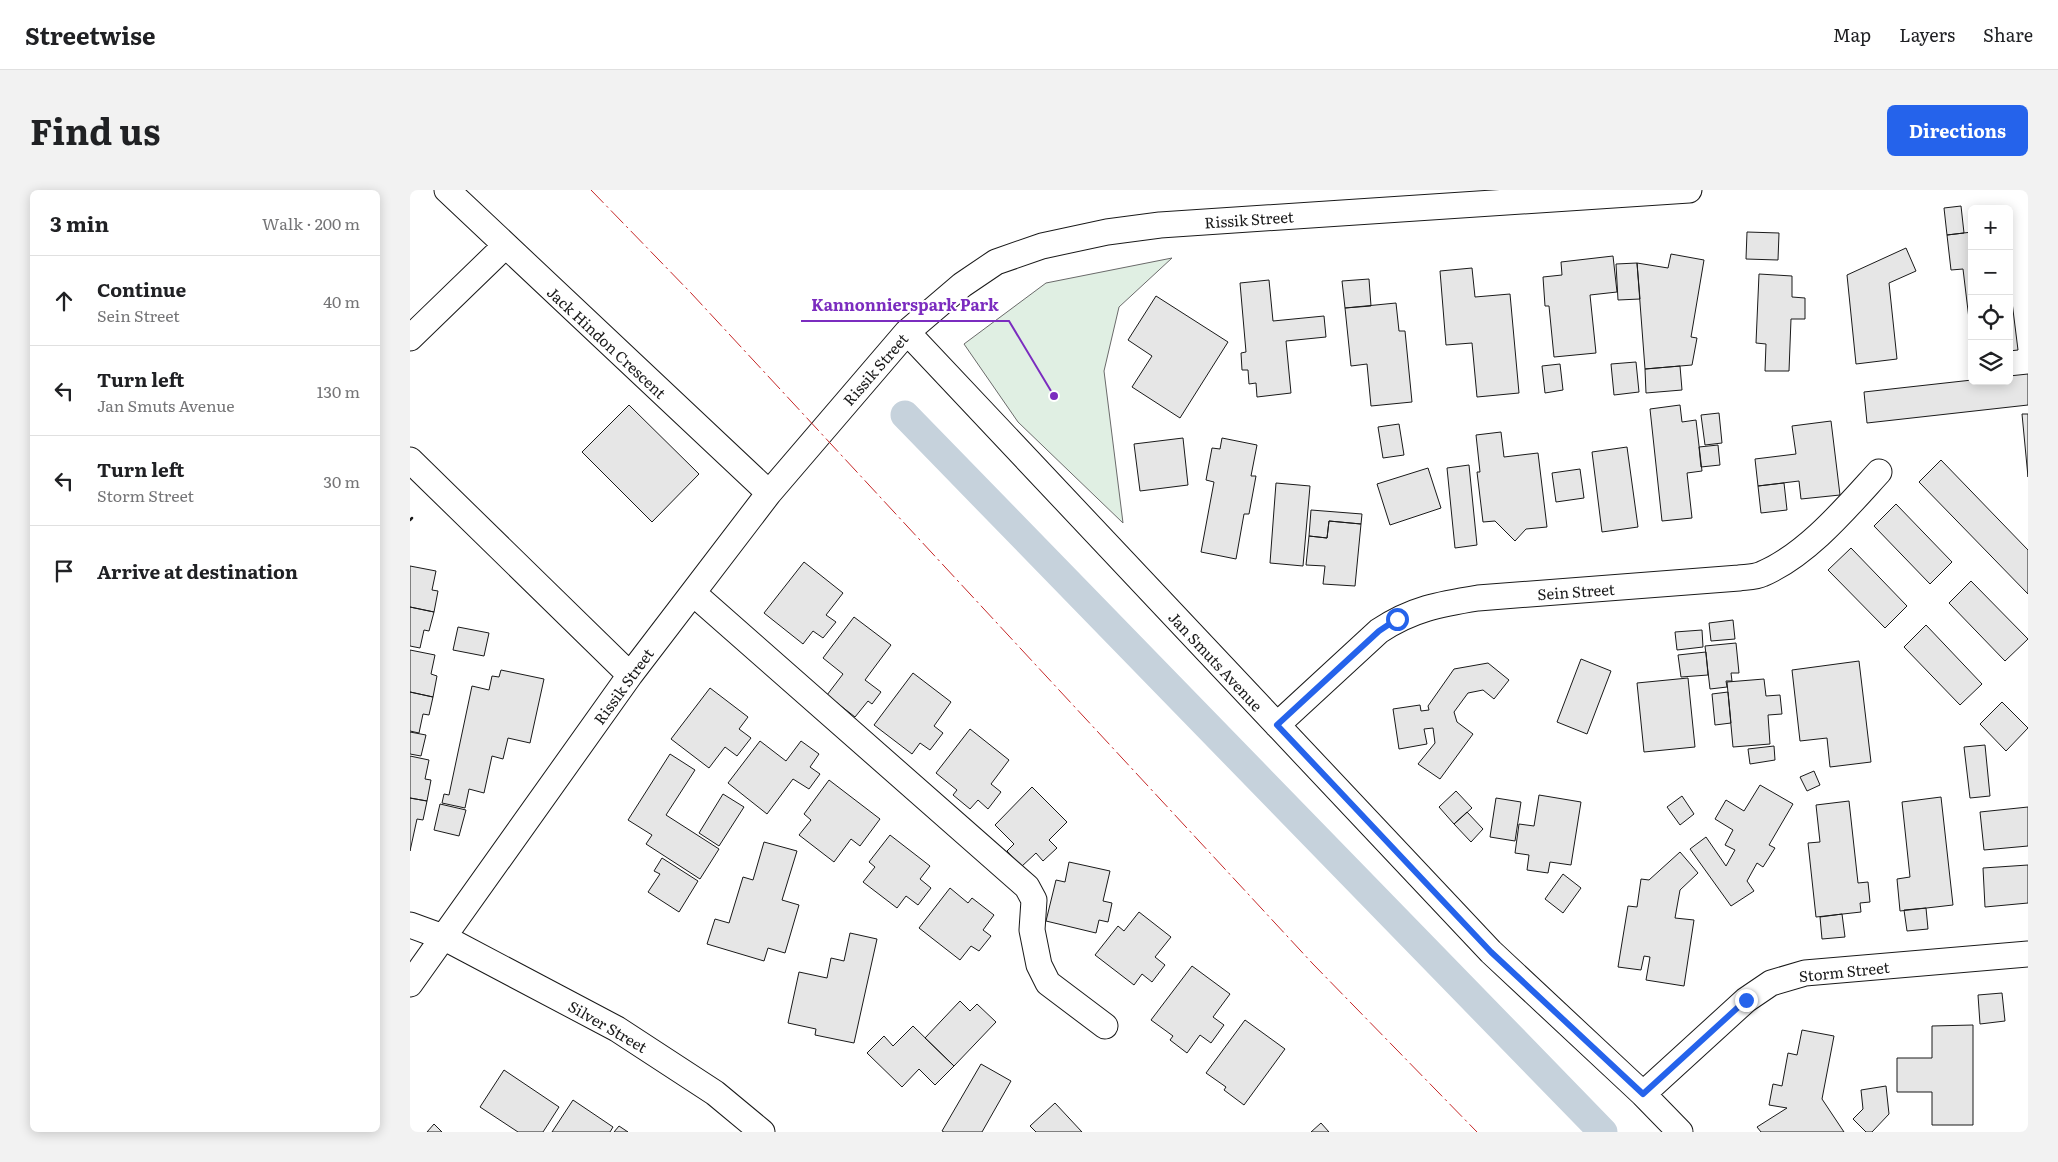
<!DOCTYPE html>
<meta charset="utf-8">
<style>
:root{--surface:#fff;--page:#f2f2f2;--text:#202124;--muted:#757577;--line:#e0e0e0;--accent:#2563eb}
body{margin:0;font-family:Literata,serif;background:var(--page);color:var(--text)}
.controls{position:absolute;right:15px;top:15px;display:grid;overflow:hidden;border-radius:8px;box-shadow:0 2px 12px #0003}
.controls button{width:45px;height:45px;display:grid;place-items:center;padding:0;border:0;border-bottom:1px solid var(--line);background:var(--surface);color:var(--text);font:25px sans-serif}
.stop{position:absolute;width:15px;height:15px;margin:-11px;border:4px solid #2563eb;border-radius:50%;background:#fff}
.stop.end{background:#2563eb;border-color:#fff;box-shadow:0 1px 5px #0008}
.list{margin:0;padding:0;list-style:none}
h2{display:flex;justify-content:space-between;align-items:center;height:65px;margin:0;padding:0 20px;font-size:21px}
h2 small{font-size:16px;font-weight:400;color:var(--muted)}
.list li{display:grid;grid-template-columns:32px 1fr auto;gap:15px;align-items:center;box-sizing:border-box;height:90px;padding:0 20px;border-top:1px solid var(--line)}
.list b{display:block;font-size:19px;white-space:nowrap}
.list p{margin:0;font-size:16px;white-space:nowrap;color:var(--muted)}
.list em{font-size:16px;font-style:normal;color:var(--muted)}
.icon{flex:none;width:28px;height:28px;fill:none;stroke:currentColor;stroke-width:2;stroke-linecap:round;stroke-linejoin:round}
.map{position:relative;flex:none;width:1618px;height:942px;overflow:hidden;border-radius:8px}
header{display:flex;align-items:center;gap:30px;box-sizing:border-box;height:70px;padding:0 25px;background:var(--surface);border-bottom:1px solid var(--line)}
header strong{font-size:24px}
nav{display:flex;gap:28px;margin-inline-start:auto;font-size:18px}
.intro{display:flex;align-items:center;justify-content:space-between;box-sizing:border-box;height:120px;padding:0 30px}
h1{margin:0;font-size:35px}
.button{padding:12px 22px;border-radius:8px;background:var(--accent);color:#fff;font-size:18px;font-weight:700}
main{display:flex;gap:30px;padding:0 30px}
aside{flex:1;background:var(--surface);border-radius:8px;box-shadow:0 2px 12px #0003}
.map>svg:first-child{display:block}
</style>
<header>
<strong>Streetwise</strong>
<nav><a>Map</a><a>Layers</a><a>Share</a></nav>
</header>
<div class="intro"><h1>Find us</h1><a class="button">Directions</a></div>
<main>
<aside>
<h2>3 min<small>Walk · 200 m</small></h2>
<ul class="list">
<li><svg class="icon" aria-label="ahead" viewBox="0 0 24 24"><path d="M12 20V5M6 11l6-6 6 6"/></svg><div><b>Continue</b><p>Sein Street</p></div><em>40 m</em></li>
<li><svg class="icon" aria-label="left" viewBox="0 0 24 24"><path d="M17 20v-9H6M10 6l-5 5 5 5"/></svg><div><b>Turn left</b><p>Jan Smuts Avenue</p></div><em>130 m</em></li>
<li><svg class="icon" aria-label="left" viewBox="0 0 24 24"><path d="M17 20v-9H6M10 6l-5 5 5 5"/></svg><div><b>Turn left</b><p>Storm Street</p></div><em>30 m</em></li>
<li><svg class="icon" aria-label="arrive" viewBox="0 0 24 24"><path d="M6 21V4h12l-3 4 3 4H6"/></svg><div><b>Arrive at destination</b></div></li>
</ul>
</aside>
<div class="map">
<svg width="1618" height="942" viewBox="0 0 1618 942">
<rect width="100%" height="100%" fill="#fff"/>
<path fill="#e0efe3" stroke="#6a6a6a" d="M762 68 709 117 694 181 713 333 608 232 554 154 636 93Z"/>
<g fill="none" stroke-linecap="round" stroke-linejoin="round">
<path stroke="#c6d2dc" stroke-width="29" d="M495 225 1193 942"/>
</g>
<path fill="#e6e6e6" stroke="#1a1a1a" d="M1551 16 1554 43 1537 45 1534 18Z
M1337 42 1369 43 1368 70 1336 69Z
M1562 42V154L1553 79 1541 80 1537 45Z
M1496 58 1506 81 1479 93 1487 169 1446 174 1437 85Z
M1261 64 1294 70 1281 147 1287 148 1282 175 1235 179 1227 73 1258 78Z
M1203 66 1207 102 1180 105 1186 163 1144 167 1139 116H1135L1133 87 1152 85 1151 72Z
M1227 73 1230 109 1208 110 1206 74Z
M1062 78 1065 107 1100 104 1109 203 1067 207 1062 153 1036 155 1030 81Z
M1349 84 1382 86V107L1395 108V129H1381L1379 181H1355L1356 154 1346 153Z
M1599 88 1608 160 1599 161Z
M959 89 961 116 935 118 932 91Z
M859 90 863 131 914 126 916 147 876 151 881 203 847 207 846 193 839 194 838 180H832L831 163 836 162 830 93Z
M746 106 818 152 770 228 722 197 742 166 718 150Z
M986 113 989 141H995L1002 212 961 216 957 174 941 176 935 118Z
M1226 172 1229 202 1204 205 1201 174Z
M1150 174 1153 200 1135 203 1132 176Z
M1270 176 1272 200 1236 203 1235 179Z
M1618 184V215L1457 233 1454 202 1562 190 1599 191V186Z
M219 215 289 284 242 332 172 262Z
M1270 215 1272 232 1286 230 1292 281 1277 283 1282 328 1252 331 1240 219Z
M1309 223 1312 253 1295 255 1291 225Z
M1612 224H1618V287Z
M1421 231 1430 305 1391 309 1389 291 1348 296 1345 269 1386 264 1382 236Z
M989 234 994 265 973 268 968 237Z
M1091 242 1094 267 1128 263 1137 337 1116 339 1105 351 1085 331 1073 332 1067 282H1070L1066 245Z
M773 248 778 295 730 301 724 254Z
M812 248 847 255 841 286H846L839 324H834L826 369 791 362 804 292 796 290 802 258 810 259Z
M1308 255 1310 275 1291 277 1289 257Z
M1217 257 1228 337 1192 342 1182 262Z
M1531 270 1618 360V404L1509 292Z
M1059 275 1067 355 1045 358 1037 278Z
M1018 278 1031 318 980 335 967 294Z
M1170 279 1174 308 1146 312 1142 283Z
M866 293 900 296 893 376 860 373Z
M1374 293 1377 320 1351 323 1348 296Z
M1486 314 1542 372 1520 394 1464 336Z
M901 320 952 324 951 334 919 331 917 348 899 346Z
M919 331 951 334 945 396 913 394 915 376 896 375 899 346 917 348Z
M1441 358 1497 416 1475 438 1418 380Z
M394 372 433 403 416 425 426 432 413 448 403 441 393 454 354 423Z
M0 376 26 381 22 400 28 401 24 422 0 417Z
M1561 391 1618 449 1595 471 1539 413Z
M0 417 24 422 19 441 14 440 10 458 0 456Z
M444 427 481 455 455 490 471 502 462 514 458 511 445 527 417 505 433 484 413 468Z
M1323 430 1325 449 1301 451 1299 433Z
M1516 435 1572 494 1550 515 1494 457Z
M48 437 79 443 74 466 43 460Z
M1292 440 1293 457 1267 460 1265 442Z
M1326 453 1329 483H1321L1322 491H1316L1317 497 1300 499 1295 456Z
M0 460 25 465 21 484 27 486 23 507 0 502Z
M1296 462 1298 485 1271 487 1268 465Z
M1171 469 1201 481 1177 544 1147 532Z
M1449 471 1461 572 1420 577 1417 548 1390 551 1382 480Z
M1078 473 1099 490 1084 509 1073 500 1058 503 1044 522 1047 532 1063 544 1030 589 1008 574 1025 553 1023 538 1014 539 1017 554 989 559 983 519 1010 515 1011 521 1019 520 1018 516 1044 479Z
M91 480 134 489 120 553 98 548 93 569 82 566 74 603 59 599 55 618 32 613 34 604 39 605 62 496 79 500 82 486 89 487Z
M503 483 541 512 524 536 533 543 520 560 510 553 502 564 464 535Z
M1278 488 1285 557 1234 562 1227 493Z
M1354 489 1356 506 1370 505 1372 524 1358 525 1360 554 1323 557 1317 492Z
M300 498 338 527 329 539 341 548 327 566 315 557 299 578 261 549Z
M0 502 23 507 19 525 13 524 9 543 0 541Z
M1318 502 1321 533 1305 535 1302 504Z
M1592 512 1618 538 1596 561 1570 534Z
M560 539 599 570 581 594 591 602 578 619 568 610 560 619 543 605 547 600 526 583Z
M0 542 16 545 11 566 0 564Z
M350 551 376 571 391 551 409 564 400 577 410 584 399 599 383 589 357 624 318 593Z
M1575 555 1580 606 1560 608 1554 557Z
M1364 556 1365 570 1340 574 1338 559Z
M260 564 285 580 256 625 309 659 290 689 236 654 242 645 218 630Z
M0 566 19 570 15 589 21 590 17 611 0 608Z
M1404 581 1410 595 1397 601 1390 587Z
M419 590 470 629 450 656 441 649 424 672 389 645 401 630 394 624Z
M1350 595 1383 614 1359 655 1365 658 1353 677 1347 673 1337 691 1344 701 1321 716 1280 659 1296 647 1316 676 1325 660 1315 655 1323 640 1305 629 1316 610 1334 621Z
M622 597 657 632 639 650 647 658 633 671 626 663 611 677 597 661 604 654 585 635Z
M1046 601 1062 618 1044 634 1029 617Z
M313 604 334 617 309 656 289 643Z
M1129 605 1171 612 1161 675 1140 672 1138 683 1117 680 1119 665 1105 663 1109 634 1124 636Z
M1272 606 1284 624 1270 635 1257 617Z
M1531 607 1543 715 1490 721 1487 689 1500 687 1492 612Z
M0 608 17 611 13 630 7 629 0 661Z
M1086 608 1111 612 1105 651 1080 647Z
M1439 611 1448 693 1458 692 1460 712 1450 713 1451 722 1406 727 1398 653 1410 652 1406 615Z
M30 614 56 620 49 646 24 640Z
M1618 617V656L1574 660 1570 622Z
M1057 622 1073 639 1061 652 1044 634Z
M480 645 520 676 510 689 521 698 508 715 496 706 487 718 453 692 465 677 459 672Z
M354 652 387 661 372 710 389 715 375 763 358 758 354 771 297 754 305 729 319 733 333 687 343 690Z
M1270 662 1288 683 1270 700 1265 728 1284 730 1274 796 1236 790 1240 767 1234 766 1231 780 1208 777 1218 716 1227 717 1231 689 1239 690Z
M252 668 288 691 269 722 238 702 250 684 244 681Z
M659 672 700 681 693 711 702 713 698 732 689 730 686 743 636 731 646 690 655 692Z
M1618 675V713L1575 717 1573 678Z
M1153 684 1171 698 1153 723 1135 709Z
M540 698 558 713 562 708 584 725 573 740 581 746 569 761 561 756 550 770 509 738Z
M1516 718 1518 739 1497 741 1494 720Z
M729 722 761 747 745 767 755 775 742 792 732 784 724 795 685 765 708 736 714 741Z
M1432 724 1435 747 1412 749 1410 727Z
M440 743 467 749 444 853 405 845 406 839 378 833 389 782 417 788 421 768 434 771Z
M782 776 820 804 803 827 814 835 801 853 790 845 777 863 760 850 763 846 741 830Z
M1592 803 1595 831 1570 834 1568 805Z
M550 811 560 821 567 814 586 832 544 876 515 848Z
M835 830 875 859 834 915 814 900 816 897 796 883Z
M1563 835V935H1522V902H1487V868H1522V836Z
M503 836 544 876 525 895 509 879 492 897 457 863 474 846 483 856Z
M1392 840 1424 846 1412 909 1434 942H1351L1347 937 1377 918 1359 915 1363 894 1372 896 1378 863 1387 865Z
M571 874 601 891 572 942H534L532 941Z
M94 880 149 917 133 942H108L70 917Z
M1476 896 1479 924 1462 942H1456L1443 929 1453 919 1451 900Z
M163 910 203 937 200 942H142Z
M645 913 672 942H626L620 936Z
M911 933 919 942H901Z
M24 934 32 942H17Z
M209 936 218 942H204Z"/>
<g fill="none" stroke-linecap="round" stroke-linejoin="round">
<defs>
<path id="street" d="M37 0 359 303
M497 142 1081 762 1233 904 1270 942
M0 148 95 56
M0 270 220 485
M283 403 617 697 624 710 622 740 629 775 638 793 695 836
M867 535 969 441C1002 419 1030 414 1068 408L1329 388C1337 387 1346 387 1352 384 1397 365 1437 317 1469 282
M0 735 33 747 207 839 305 903 352 942
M0 794 220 485 359 303 497 142 552 95 586 72 632 56 697 42 750 35 1279 0
M1233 904 1336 810 1361 793 1395 783 1618 764"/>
</defs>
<use href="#street" stroke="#1a1a1a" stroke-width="27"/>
<use href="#street" stroke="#fff" stroke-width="25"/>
<path stroke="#1a1a1a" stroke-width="2.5" d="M0 330 2 328"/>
<path stroke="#c62828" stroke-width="1" stroke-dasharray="18 4 2.5 4" stroke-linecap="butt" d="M181 0 281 103 903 774 1067 942"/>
</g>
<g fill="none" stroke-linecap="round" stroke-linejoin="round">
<path stroke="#2563eb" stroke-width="6" d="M987 429 969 441 867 535 1081 762 1233 904 1336 810"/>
</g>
<g text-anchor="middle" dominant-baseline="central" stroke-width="4" stroke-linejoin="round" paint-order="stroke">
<g font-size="15" fill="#1a1a1a" stroke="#fff">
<text transform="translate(839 29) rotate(-4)">Rissik Street</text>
<text transform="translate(197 152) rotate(43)">Jack Hindon Crescent</text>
<text transform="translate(465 179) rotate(-49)">Rissik Street</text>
<text transform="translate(1166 401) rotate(-4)">Sein Street</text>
<text transform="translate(806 471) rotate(47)">Jan Smuts Avenue</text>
<text transform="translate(213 496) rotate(-54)">Rissik Street</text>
<text transform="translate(1434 781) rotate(-6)">Storm Street</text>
<text transform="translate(198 836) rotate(30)">Silver Street</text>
</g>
</g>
<path fill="none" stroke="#7b2cbf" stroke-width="2" d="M644 206L599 131H391"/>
<circle fill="#7b2cbf" stroke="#fff" stroke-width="2" cx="644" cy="206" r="5"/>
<g font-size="16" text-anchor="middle" font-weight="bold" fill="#7b2cbf" stroke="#fff" stroke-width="4" stroke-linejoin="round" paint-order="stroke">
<text x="495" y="121">Kannonnierspark Park</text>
</g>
</svg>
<div class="controls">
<button>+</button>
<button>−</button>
<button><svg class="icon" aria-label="locate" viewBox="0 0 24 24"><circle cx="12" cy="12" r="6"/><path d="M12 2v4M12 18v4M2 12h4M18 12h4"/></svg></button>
<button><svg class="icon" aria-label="layers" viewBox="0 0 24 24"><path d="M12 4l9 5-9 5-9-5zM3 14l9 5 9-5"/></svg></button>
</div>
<div class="stop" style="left:987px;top:429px"></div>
<div class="stop end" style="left:1336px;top:810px"></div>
</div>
</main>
